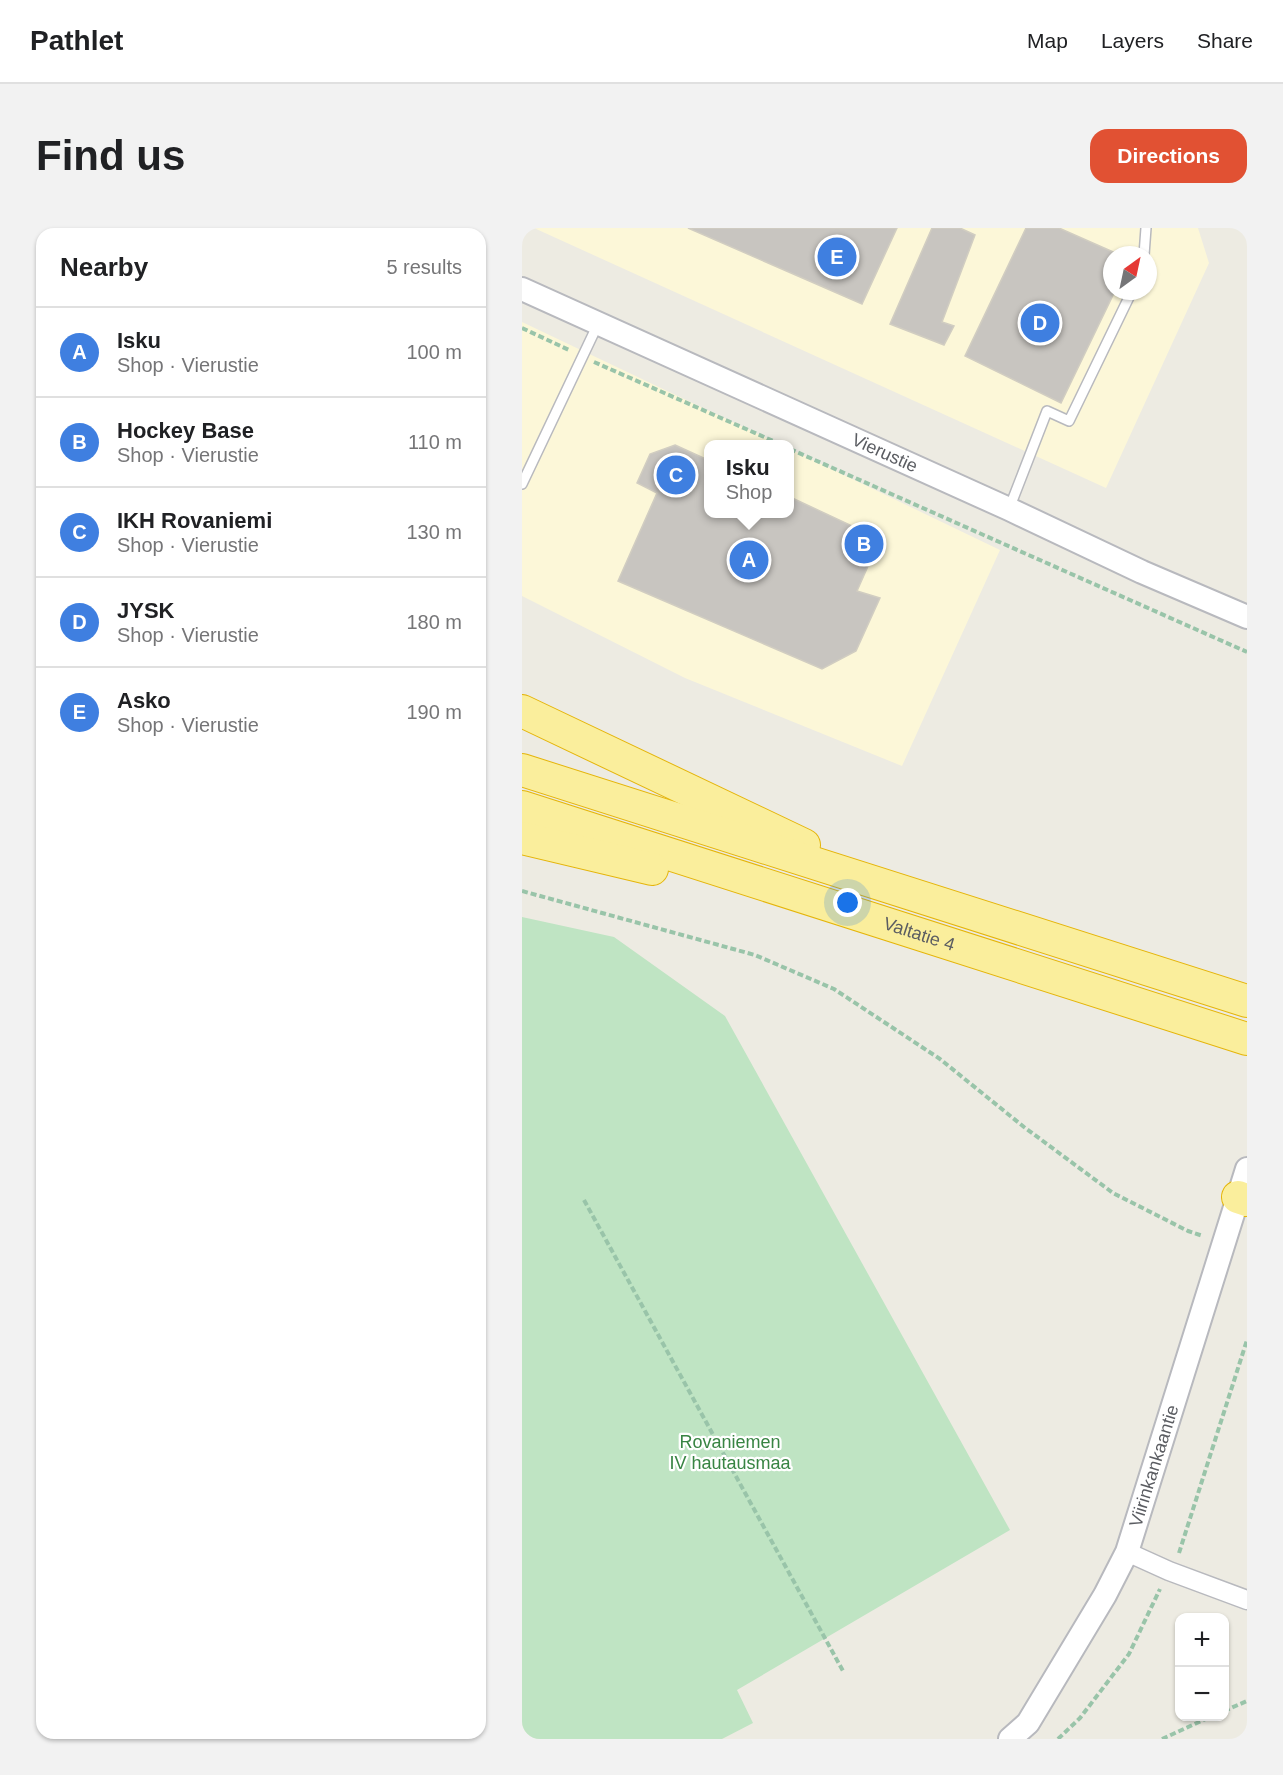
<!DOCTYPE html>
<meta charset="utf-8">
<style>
:root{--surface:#fff;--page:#f2f2f2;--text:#202124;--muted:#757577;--line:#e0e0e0;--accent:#e15133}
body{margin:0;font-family:Arial,sans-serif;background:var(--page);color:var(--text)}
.controls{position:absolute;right:18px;bottom:18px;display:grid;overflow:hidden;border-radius:12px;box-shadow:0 2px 4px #0004}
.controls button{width:54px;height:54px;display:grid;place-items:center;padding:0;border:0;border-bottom:2px solid var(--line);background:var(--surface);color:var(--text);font:30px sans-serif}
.compass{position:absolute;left:581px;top:18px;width:54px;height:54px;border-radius:50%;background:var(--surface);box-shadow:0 2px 4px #0004;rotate:33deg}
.you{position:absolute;left:326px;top:675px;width:21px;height:21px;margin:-15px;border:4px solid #fff;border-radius:50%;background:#1a73e8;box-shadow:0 0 0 9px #1a73e833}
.badge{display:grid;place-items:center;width:39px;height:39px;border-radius:50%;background:var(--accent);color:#fff;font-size:20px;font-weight:700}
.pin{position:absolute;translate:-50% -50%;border:3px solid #fff;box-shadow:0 2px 6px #0006}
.popup{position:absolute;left:182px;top:212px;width:90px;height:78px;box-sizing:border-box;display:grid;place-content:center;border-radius:12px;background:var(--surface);filter:drop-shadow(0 2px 4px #0005);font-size:20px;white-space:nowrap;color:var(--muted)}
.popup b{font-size:22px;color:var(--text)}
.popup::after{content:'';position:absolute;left:50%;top:100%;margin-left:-12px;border:12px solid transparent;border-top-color:var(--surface)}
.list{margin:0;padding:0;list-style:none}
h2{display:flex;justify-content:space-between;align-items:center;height:78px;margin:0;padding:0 24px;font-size:26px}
h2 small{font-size:20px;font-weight:400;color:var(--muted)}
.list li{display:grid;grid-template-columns:39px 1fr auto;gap:18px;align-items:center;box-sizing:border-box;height:90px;padding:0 24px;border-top:2px solid var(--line)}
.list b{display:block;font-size:22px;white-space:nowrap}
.list p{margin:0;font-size:20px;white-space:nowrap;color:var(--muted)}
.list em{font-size:20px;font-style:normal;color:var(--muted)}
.map{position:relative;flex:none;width:725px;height:1511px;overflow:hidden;border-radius:18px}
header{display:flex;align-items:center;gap:36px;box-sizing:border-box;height:84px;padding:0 30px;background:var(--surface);border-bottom:2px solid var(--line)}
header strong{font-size:28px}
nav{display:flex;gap:33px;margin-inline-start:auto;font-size:21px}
.intro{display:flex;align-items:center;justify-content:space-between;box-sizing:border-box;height:144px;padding:0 36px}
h1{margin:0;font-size:42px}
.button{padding:15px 27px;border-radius:18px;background:var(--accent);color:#fff;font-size:21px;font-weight:700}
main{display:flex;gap:36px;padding:0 36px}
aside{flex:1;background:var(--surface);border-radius:18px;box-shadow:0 2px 4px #0004}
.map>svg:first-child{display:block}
</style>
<header>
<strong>Pathlet</strong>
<nav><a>Map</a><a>Layers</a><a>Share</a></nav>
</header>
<div class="intro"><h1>Find us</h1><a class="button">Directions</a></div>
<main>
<aside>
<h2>Nearby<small>5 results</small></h2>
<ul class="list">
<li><span class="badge" style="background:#3f7fe0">A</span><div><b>Isku</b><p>Shop · Vierustie</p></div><em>100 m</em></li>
<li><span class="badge" style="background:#3f7fe0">B</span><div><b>Hockey Base</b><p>Shop · Vierustie</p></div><em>110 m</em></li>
<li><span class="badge" style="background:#3f7fe0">C</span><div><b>IKH Rovaniemi</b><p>Shop · Vierustie</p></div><em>130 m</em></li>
<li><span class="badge" style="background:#3f7fe0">D</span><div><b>JYSK</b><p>Shop · Vierustie</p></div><em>180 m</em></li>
<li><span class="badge" style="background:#3f7fe0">E</span><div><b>Asko</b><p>Shop · Vierustie</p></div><em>190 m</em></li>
</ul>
</aside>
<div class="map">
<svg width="725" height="1511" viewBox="0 0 725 1511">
<rect width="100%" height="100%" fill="#edebe2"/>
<path fill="#fcf7d8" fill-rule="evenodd" d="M12 0H676L687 35 584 260ZM590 27H626V63H590Z
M0 94 257 216H186V286H268V221L478 322 380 538 163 450 0 368Z"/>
<path fill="#bfe4c3" d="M0 689 92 709 203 788 488 1302 215 1462 231 1495 200 1511H0Z"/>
<path fill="#c8c5c0" stroke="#d1cdc1" stroke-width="1.5" d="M166 0H375L340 76Z
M410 0H438L453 7 420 94 432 98 422 117 368 96Z
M504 0H537L598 27H590V63H593L539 175 443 128Z
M153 217 186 232V286H268V269L358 311 335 363 358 370 334 423 300 441 96 353 135 265 115 255 128 226Z"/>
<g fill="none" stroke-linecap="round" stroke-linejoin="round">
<defs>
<path id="service" d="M622 27 624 0
M0 256 76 96
M487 281 525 183 547 193 610 63"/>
<path id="minor" d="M605 1324 647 1343 725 1372"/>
<g id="tertiary">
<path id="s1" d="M0 61 487 281 620 344 725 389"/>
<path id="s2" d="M488 1511 506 1495 583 1367 605 1324 725 941"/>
</g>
<g id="trunk">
<path d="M0 483 282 617"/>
<path d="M0 542 725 773"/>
<path id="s3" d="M0 579 725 811"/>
<path d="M0 610 130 641"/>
<path d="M716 969 725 972"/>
</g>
</defs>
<use href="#service" stroke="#b8b9be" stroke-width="12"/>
<use href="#minor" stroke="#b8b9be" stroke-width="21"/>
<use href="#tertiary" stroke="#b8b9be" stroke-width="26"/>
<use href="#trunk" stroke="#e5b50a" stroke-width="34"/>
<path stroke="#99c4a9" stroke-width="4" stroke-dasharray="6 3" stroke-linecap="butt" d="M0 100 47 122
M72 134 258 216
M268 221 725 424
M0 663 233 727 312 761 418 831 502 899 591 965 666 1003 681 1008
M62 972 321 1443
M657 1325 725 1112
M702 1483 725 1473
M536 1511 558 1490 607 1426 638 1361
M640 1511 690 1488"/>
<use href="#service" stroke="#fff" stroke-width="9"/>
<use href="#minor" stroke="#fff" stroke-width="18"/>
<use href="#tertiary" stroke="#fff" stroke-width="22"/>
<use href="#trunk" stroke="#faee9c" stroke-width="32"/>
</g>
<g text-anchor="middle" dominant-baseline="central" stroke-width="4.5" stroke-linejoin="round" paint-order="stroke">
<g font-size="18" fill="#5b5d62" stroke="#fff">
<text stroke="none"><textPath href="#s1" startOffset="398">Vierustie</textPath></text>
<text stroke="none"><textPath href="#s3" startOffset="417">Valtatie 4</textPath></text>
<text stroke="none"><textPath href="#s2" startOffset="312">Viirinkankaantie</textPath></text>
</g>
<g font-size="18" fill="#388443" stroke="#fff">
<text x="208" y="1214">Rovaniemen<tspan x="208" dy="21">IV hautausmaa</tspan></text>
</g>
</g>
</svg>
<div class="controls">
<button>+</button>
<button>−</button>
</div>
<svg class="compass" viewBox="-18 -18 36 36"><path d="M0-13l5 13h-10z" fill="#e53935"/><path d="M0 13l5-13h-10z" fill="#757577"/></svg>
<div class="you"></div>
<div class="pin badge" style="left:227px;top:332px;background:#3f7fe0">A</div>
<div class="popup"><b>Isku</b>Shop</div>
<div class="pin badge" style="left:342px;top:316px;background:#3f7fe0">B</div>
<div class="pin badge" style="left:154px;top:247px;background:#3f7fe0">C</div>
<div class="pin badge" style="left:518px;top:95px;background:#3f7fe0">D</div>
<div class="pin badge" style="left:315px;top:29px;background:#3f7fe0">E</div>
</div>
</main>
